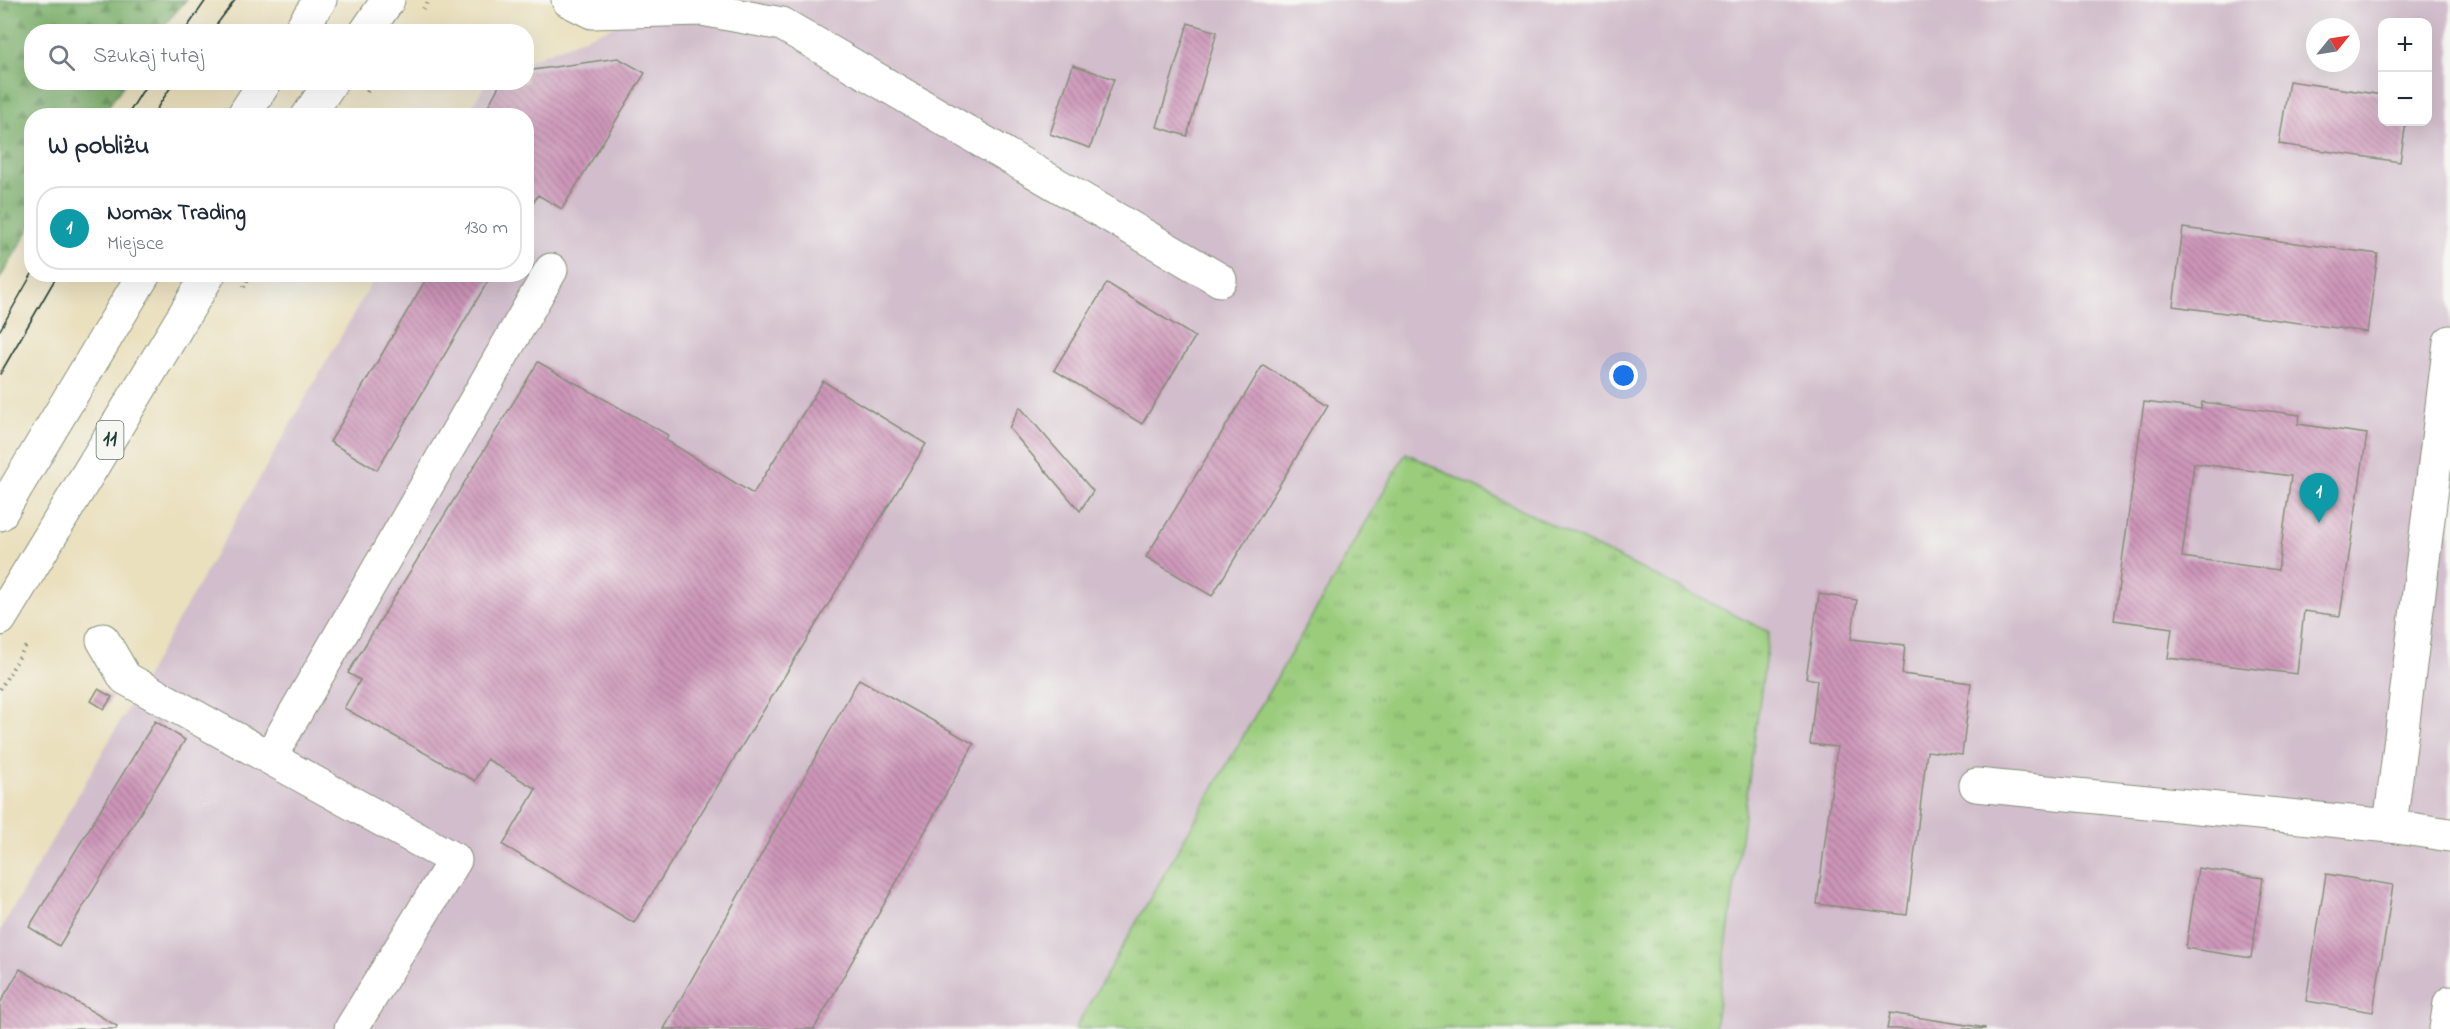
<!DOCTYPE html>
<html lang="pl">
<meta charset="utf-8">
<style>
:root{--surface:#fff;--page:#f6f6f7;--text:#1f2937;--muted:#747a83;--line:#e0e1e3;--accent:#d93025}
body{margin:0;font-family:"Indie Flower",sans-serif;background:var(--page);color:var(--text)}
.controls{position:absolute;right:18px;top:18px;display:grid;overflow:hidden;border-radius:12px;box-shadow:0 6px 24px #0002}
.controls button{width:54px;height:54px;display:grid;place-items:center;padding:0;border:0;border-bottom:2px solid var(--line);background:var(--surface);color:var(--text);font:30px sans-serif}
.compass{position:absolute;left:2306px;top:18px;width:54px;height:54px;border-radius:50%;background:var(--surface);box-shadow:0 6px 24px #0002;rotate:60deg}
.you{position:absolute;left:1624px;top:376px;width:21px;height:21px;margin:-15px;border:4px solid #fff;border-radius:50%;background:#1a73e8;box-shadow:0 0 0 9px #1a73e833}
.badge{display:grid;place-items:center;width:39px;height:39px;border-radius:50%;background:var(--accent);color:#fff;font-size:20px;font-weight:700}
.pin{position:absolute;translate:-50% -50px;filter:drop-shadow(0 2px 3px #0008)}
.pin::after{content:'';position:absolute;top:32px;width:21px;height:18px;background:inherit;clip-path:polygon(0 0,100% 0,50% 100%)}
.list{margin:0;padding:0;list-style:none}
h2{display:flex;justify-content:space-between;align-items:center;height:78px;margin:0;padding:0 24px;font-size:26px}
h2 small{font-size:20px;font-weight:400;color:var(--muted)}
.list li{display:grid;grid-template-columns:39px 1fr auto;gap:18px;align-items:center;box-sizing:border-box;height:84px;margin:0 12px 12px;padding:0 12px;border:2px solid var(--line);border-radius:24px}
.list b{display:block;font-size:22px;white-space:nowrap}
.list p{margin:0;font-size:20px;white-space:nowrap;color:var(--muted)}
.list em{font-size:20px;font-style:normal;color:var(--muted)}
.icon{flex:none;width:33px;height:33px;fill:none;stroke:currentColor;stroke-width:2;stroke-linecap:round;stroke-linejoin:round}
.map{position:relative;flex:none;width:2450px;height:1029px;overflow:hidden}
.search{position:absolute;background:var(--surface);box-shadow:0 6px 24px #0002;left:24px;top:24px;width:510px;height:66px;display:flex;align-items:center;gap:15px;box-sizing:border-box;padding:0 21px;border-radius:24px;color:var(--muted);font-size:22px}
.panel{position:absolute;background:var(--surface);box-shadow:0 6px 24px #0002;left:24px;top:108px;width:510px;height:174px;border-radius:24px}
.map>svg:first-child{display:block}
</style>
<div class="map">
<svg width="2450" height="1029" viewBox="0 0 2450 1029">
<defs>
<pattern id="grass-tufts" width="24" height="20" patternUnits="userSpaceOnUse" patternTransform="scale(1.5)"><rect width="24" height="20" fill="#9acc7b"/><path d="M3 7l-1-3M5 7V3M7 7l1-3M15 17l-1-3M17 17v-4M19 17l1-3" fill="none" stroke="#7da766"/></pattern>
<pattern id="forest-firs" width="22" height="20" patternUnits="userSpaceOnUse" patternTransform="scale(1.5)"><rect width="22" height="20" fill="#7bb06b"/><path d="M5 1l3.5 6h-7zM16 11l3.5 6h-7z" fill="#649059"/></pattern>
<pattern id="building-back-hatch" width="6" height="6" patternUnits="userSpaceOnUse" patternTransform="scale(1.5)"><rect width="6" height="6" fill="#cd95b8"/><path d="M-1 5l2 2M0 0l6 6M5-1l2 2" fill="none" stroke="#a67b96"/></pattern>
</defs>
<rect width="100%" height="100%" fill="#f6f6f2"/>
<filter id="ink" filterUnits="userSpaceOnUse"><feTurbulence type="fractalNoise" baseFrequency=".0167" numOctaves="2"/><feDisplacementMap in="SourceGraphic" scale="12" xChannelSelector="R" yChannelSelector="G"/><feConvolveMatrix kernelMatrix="1 2 1 2 8 2 1 2 1" color-interpolation-filters="sRGB"/></filter>
<filter id="wash" filterUnits="userSpaceOnUse"><feTurbulence type="fractalNoise" baseFrequency=".008" numOctaves="4" result="noise"/><feDisplacementMap in="SourceGraphic" scale="24" xChannelSelector="R" yChannelSelector="G"/><feGaussianBlur stdDeviation="1.35" result="paint"/><feColorMatrix in="noise" values="0 0 0 0 0 0 0 0 0 0 0 0 0 0 0 0 0 1.4 0 .05"/><feComposite in="paint" operator="in"/></filter>
<g filter="url(#wash)">
<rect width="100%" height="100%" fill="#eae0be"/>
<path fill="#d1bdcb" fill-rule="evenodd" d="M679 0H2450V1029H1715L1769 632 1406 453 1075 1029H0V931L376 275 526 274V116L467 115 486 83 526 82 527 61ZM2382 22H2428V122H2382ZM2315 27H2351V63H2315Z"/>
<path fill="url(#grass-tufts)" stroke="#5c8458" stroke-width="1.5" d="M1406 453 1769 632 1715 1029H1075Z"/>
<path fill="url(#forest-firs)" stroke="#4d7650" stroke-width="1.5" d="M0 0H186L159 31 32 32V82L125 83 102 115 32 116 31 226 0 278Z"/>
<g id="blocks">
<path fill="url(#building-back-hatch)" fill-rule="evenodd" d="M1188 23 1217 32 1187 136 1157 127Z
M618 58 645 73 562 209 538 195 526 215V116H483L501 82H526V71Z
M1073 65 1114 79 1090 148 1050 134Z
M2289 81 2382 95V122H2406L2400 162 2279 144Z
M2183 228 2378 254 2367 332 2173 306Z
M429 274H492L377 470 330 442Z
M1107 283 1195 337 1142 424 1054 370Z
M538 362 668 435 666 440 753 494 823 381 926 444 634 923 503 845 536 789 487 759 475 781 344 708 360 680 348 673Z
M1263 365 1328 405 1212 596 1146 557Z
M2144 402 2201 409 2202 402 2300 415 2298 424 2367 434 2340 616 2304 611 2297 674 2168 658 2172 628 2114 620ZM2194 463 2291 476 2278 570 2182 557Z
M1020 407 1093 491 1080 511 1009 428Z
M1819 594 1857 600 1851 639 1905 645 1902 674 1971 683 1962 755 1927 751 1907 915 1817 904 1837 747 1810 744 1817 680 1806 678Z
M859 679 974 744 814 1029H664Z
M98 689 112 697 104 709 91 701Z
M155 721 185 740 59 946 29 927Z
M2198 868 2263 878 2251 958 2186 948Z
M2326 874 2393 885 2373 1012 2306 1001Z
M20 969 117 1026 116 1029H0V1003Z
M1890 1013 1985 1028V1029H1887Z"/>
</g>
</g>
<g filter="url(#ink)">
<use href="#blocks" fill-opacity="0" stroke="#848e79" stroke-width="1.5"/>
<g fill="none" stroke-linecap="round" stroke-linejoin="round">
<defs>
<path id="minor" d="M568 0 592 12 702 9 782 24 1220 280
M2450 342 2390 826 2450 835
M103 640 125 678 455 860 351 1029
M270 757 551 270
M1976 785 2390 826
M2446 1029 2450 1003"/>
<path id="highway" d="M299 32 320 0
M366 32 388 0
M243 116 265 82
M308 116 331 82
M0 514 144 274
M0 619 209 274"/>
</defs>
<use href="#minor" stroke="#848e79" stroke-width="35"/>
<use href="#highway" stroke="#848e79" stroke-width="35"/>
<path stroke="#848e79" stroke-width="4" stroke-dasharray="1.5 4.5" stroke-linecap="butt" d="M423 9 429 0
M367 92 373 82
M244 287 251 274
M0 689 27 644"/>
<use href="#minor" stroke="#fff" stroke-width="33"/>
<use href="#highway" stroke="#fff" stroke-width="33"/>
<path stroke="#1f3d34" stroke-width="1.5" d="M184 32 206 0
M211 32 235 0
M127 116 148 82
M152 116 174 82
M0 330 32 274
M0 374 58 274"/>
</g>
</g>
<g text-anchor="middle" dominant-baseline="central" stroke-width="4.5" stroke-linejoin="round" paint-order="stroke">
<rect fill="#f6f6f2" stroke="#60746d" stroke-width="1.5" x="96.5" y="421" width="27" height="38" rx="4.5"/>
<g font-size="22" font-weight="bold" fill="#1f3d34">
<text x="110" y="440">11</text>
</g>
</g>
</svg>
<div class="controls">
<button>+</button>
<button>−</button>
</div>
<svg class="compass" viewBox="-18 -18 36 36"><path d="M0-13l5 13h-10z" fill="#e53935"/><path d="M0 13l5-13h-10z" fill="#747a83"/></svg>
<div class="you"></div>
<div class="pin badge" style="left:2319px;top:523px;background:#0f9aa8">1</div>
<div class="search"><svg class="icon" aria-label="search" viewBox="0 0 24 24"><circle cx="10" cy="10" r="6"/><path d="M15 15l6 6"/></svg>Szukaj tutaj</div>
<section class="panel">
<h2>W pobliżu<small></small></h2>
<ul class="list">
<li><span class="badge" style="background:#0f9aa8">1</span><div><b>Nomax Trading</b><p>Miejsce</p></div><em>130 m</em></li>
</ul>
</section>
</div>
